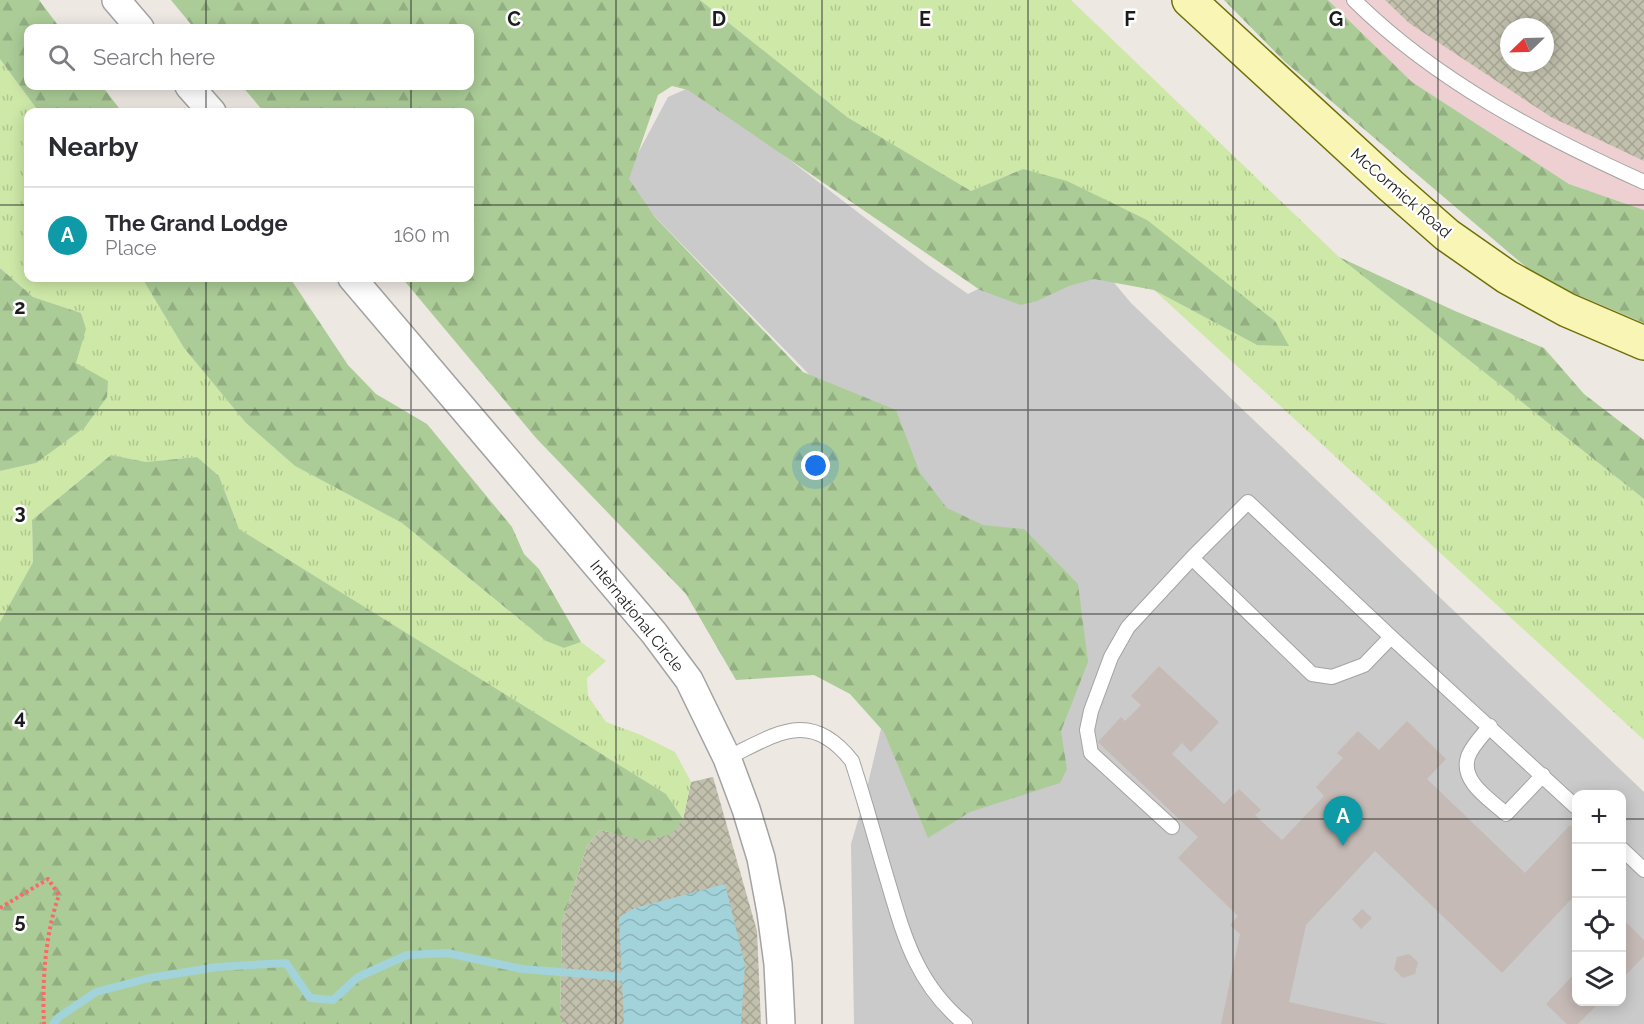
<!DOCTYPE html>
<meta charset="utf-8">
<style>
:root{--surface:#fff;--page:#f2f2f3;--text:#2b2b33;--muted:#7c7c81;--line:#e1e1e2;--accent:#c50314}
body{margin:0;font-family:Raleway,sans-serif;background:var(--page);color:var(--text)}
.controls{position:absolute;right:18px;bottom:18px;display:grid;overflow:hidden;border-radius:12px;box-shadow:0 3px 15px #0003}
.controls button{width:54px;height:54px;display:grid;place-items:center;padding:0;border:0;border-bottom:2px solid var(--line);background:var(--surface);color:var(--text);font:30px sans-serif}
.compass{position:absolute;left:1500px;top:18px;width:54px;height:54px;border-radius:50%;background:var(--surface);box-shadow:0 3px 15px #0003;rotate:247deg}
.you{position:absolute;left:816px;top:466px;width:21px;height:21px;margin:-15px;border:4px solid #fff;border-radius:50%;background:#1a73e8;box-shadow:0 0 0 9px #1a73e833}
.badge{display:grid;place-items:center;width:39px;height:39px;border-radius:50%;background:var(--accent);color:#fff;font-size:20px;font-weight:700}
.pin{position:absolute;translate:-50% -50px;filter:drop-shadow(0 2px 3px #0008)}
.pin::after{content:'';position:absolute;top:32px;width:21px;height:18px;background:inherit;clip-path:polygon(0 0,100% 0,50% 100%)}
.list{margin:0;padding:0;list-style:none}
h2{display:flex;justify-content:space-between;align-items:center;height:78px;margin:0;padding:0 24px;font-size:26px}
h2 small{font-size:20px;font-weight:400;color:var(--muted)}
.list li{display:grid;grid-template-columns:39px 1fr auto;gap:18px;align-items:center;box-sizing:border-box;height:96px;padding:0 24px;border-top:2px solid var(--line)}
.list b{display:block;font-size:22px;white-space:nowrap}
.list p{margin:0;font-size:20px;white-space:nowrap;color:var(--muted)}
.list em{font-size:20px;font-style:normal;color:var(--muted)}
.icon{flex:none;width:33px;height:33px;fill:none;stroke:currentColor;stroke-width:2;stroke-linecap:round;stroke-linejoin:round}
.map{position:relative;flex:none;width:1644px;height:1024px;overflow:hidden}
.search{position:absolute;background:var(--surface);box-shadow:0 3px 15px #0003;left:24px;top:24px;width:450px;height:66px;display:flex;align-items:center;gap:15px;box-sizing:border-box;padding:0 21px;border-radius:12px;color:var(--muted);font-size:22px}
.panel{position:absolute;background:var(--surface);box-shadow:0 3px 15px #0003;left:24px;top:108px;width:450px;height:174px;border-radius:12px}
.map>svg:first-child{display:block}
</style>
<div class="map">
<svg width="1644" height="1024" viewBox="0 0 1644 1024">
<defs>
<pattern id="construction-cross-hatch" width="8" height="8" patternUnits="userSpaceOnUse" patternTransform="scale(1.5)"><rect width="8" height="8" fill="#c1c0ad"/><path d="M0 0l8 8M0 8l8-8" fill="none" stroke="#a5a494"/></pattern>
<pattern id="grass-tufts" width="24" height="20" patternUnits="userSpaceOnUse" patternTransform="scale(1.5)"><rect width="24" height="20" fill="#cde8a7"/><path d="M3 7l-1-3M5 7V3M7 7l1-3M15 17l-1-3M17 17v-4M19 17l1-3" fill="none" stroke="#afc68f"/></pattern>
<pattern id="forest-firs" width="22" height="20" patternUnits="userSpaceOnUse" patternTransform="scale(1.5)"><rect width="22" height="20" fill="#abcc97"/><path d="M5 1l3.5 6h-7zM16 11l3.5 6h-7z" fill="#93af82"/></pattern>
<pattern id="water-waves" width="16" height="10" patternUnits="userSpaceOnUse" patternTransform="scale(1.5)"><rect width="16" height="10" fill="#a2d3db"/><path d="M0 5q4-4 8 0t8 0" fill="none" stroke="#8bb5bb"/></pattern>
</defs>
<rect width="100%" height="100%" fill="#ede8e2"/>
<path fill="#eed0d2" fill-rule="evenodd" d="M1328 0H1644V210L1569 184 1412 82ZM1509 27H1545V63H1509Z"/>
<path fill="#cacaca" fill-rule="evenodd" d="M693 86 928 266 968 294 998 279 1090 254 1131 303 1644 792V1024H854L851 844 864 800 935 503 622 183 668 97ZM1576 794H1622V1002H1576Z"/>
<path fill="url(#construction-cross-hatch)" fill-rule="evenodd" d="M1385 0H1644V161L1551 117 1409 23ZM1509 27H1545V63H1509Z
M713 777 757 931 761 1024H563L560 1019 562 923 587 846 600 830 645 840 683 819 691 782Z"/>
<path fill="url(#grass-tufts)" d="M700 0H1071L1339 257 1644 499V740L1154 290 1257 345 1275 321 1239 293 1023 169 971 191 847 117Z
M0 59 39 112H28V278H142L184 348 246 423 295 466 402 523 546 641 564 648 581 642 606 661 587 678 588 696 606 722 641 735 675 752 691 782 683 819 666 794 239 529 219 476 197 457 146 462 111 455 32 520 33 562 0 622V471L36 463 75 364 85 329 81 313 33 297 0 268Z"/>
<path fill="url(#forest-firs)" d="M0 0H39L60 28H28V86H102L122 112H39L0 59Z
M171 0H700L847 117 971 191 1023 169 1067 181 1147 220 1275 321 1289 346 1257 345 1154 290 1094 279 1069 286 1037 301 1021 305 980 290 688 90 672 86 658 95 629 179 654 216 803 372 896 410 920 473 947 508 983 525 1024 529 1078 584 1088 662 1061 731 1067 769 1060 783 970 812 928 838 884 732 850 694 814 675 736 680 686 594 536 438 402 278H470V112H264L242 86H470V28H194Z
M1224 0H1328L1412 82 1569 184 1644 210V323L1540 279 1284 61Z
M1339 257 1455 311 1544 348 1584 394 1644 440V499Z
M0 268 33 297 81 313 86 329 76 363 108 381 107 397 85 427 36 463 0 471Z
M142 278H290L348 365 376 394 427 424 512 527 524 554 539 569 581 642 564 648 546 641 402 523 295 466 246 423 184 348Z
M111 455 146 462 197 457 219 476 239 529 666 794 683 819 672 834 645 841 600 830 587 846 562 923 560 1018 563 1024H0V622L33 562 32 520Z"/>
<path fill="url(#water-waves)" d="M725 884 745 965 741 1024H624L619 917 635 908Z"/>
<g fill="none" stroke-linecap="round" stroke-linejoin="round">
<path stroke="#a2d3db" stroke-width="8" d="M53 1024 59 1017 96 992 149 978 217 967 286 963 310 998 333 1000 358 977 407 955 447 953 522 969 623 977"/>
</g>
<path fill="#c5bab5" d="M1159 666 1219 722 1191 752 1182 743 1172 754 1224 804 1239 789 1261 810 1255 815 1282 840 1324 796 1316 787 1343 758 1337 753 1358 731 1379 750 1407 721 1446 759 1427 779 1525 873 1570 825 1576 831V894L1502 973 1375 851 1306 925 1289 1002 1387 1024H1221L1240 934 1230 925 1238 916 1178 858 1198 837 1098 742 1121 717 1125 721 1141 705 1131 696Z
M1362 909 1372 918 1361 929 1352 919Z
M1625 921 1644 940V956L1622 979V925Z
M1409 954 1418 962 1415 974 1403 978 1394 969 1397 957Z
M1576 972V1002H1600L1578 1024H1567L1546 1004Z"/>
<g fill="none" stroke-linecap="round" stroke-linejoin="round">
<defs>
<path id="service" d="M1354 0C1436 81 1540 135 1644 182
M1192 558 1312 674 1332 677 1364 665 1391 637
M1490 726C1483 735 1471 747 1468 757 1460 782 1491 800 1506 814L1543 775
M727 758C777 734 810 708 852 761 864 798 874 835 885 872 903 932 914 982 965 1024
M1172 827 1091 753 1087 730 1091 711 1111 657 1128 627 1192 558 1248 502 1391 637 1576 807
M1622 849 1644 870"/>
<path id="minor" d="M116 0 140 28
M189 86 212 112
M352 278 654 633 689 680 727 758 746 809 761 858 771 912 778 964 781 1024"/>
<path id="secondary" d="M1189 0 1390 185 1447 235 1507 277 1567 310 1644 343"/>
</defs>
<use href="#service" stroke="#a3a3a3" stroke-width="16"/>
<use href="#minor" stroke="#a3a3a3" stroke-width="30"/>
<use href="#secondary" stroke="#6e7006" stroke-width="36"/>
<path stroke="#f76a68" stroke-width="4" stroke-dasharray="3 3" stroke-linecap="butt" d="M0 908 48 879 59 895C45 935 42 981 44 1024"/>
<use href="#service" stroke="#fff" stroke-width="14"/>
<use href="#minor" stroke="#fff" stroke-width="27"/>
<use href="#secondary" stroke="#f8f5b5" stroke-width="33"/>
</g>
<path fill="none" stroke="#1c1c1c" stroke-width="1.5" stroke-opacity="0.55" d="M206 0V28M411 0V28M616 0V1024M822 0V1024M1028 0V1024M1233 0V1024M1438 0V1024M206 86V112M411 86V112M0 205H28M470 205H1644M206 278V1024M411 278V1024M0 410H1644M0 614H1644M0 819H1576M1622 819H1644"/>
<g text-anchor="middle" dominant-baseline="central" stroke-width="5" stroke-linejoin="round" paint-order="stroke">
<g font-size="16" fill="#1c1c1c" stroke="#fff">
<text transform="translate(1401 193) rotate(41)">McCormick Road</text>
<text transform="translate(637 616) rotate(51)">International Circle</text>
</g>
</g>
<g font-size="20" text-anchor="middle" font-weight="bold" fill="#1c1c1c" stroke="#fff" stroke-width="5" stroke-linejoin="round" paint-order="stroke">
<text x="514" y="26">C</text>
<text x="719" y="26">D</text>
<text x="925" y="26">E</text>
<text x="1130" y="26">F</text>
<text x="1336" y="26">G</text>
<text x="20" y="314">2</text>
<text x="20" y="519">3</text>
<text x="20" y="724">4</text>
<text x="20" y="928">5</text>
</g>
</svg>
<div class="controls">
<button>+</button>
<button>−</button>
<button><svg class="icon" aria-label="locate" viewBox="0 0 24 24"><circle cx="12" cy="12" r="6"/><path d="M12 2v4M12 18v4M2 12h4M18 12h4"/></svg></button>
<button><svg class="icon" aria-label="layers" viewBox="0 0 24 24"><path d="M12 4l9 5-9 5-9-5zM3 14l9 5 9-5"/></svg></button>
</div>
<svg class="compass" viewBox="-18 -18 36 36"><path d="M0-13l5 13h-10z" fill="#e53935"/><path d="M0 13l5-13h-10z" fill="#7c7c81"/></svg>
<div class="you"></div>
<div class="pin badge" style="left:1343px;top:846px;background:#0f9aa8">A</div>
<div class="search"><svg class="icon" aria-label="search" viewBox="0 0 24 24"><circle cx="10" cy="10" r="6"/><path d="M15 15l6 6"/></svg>Search here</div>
<section class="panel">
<h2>Nearby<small></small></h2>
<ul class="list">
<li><span class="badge" style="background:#0f9aa8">A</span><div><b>The Grand Lodge</b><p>Place</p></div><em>160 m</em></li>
</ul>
</section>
</div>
